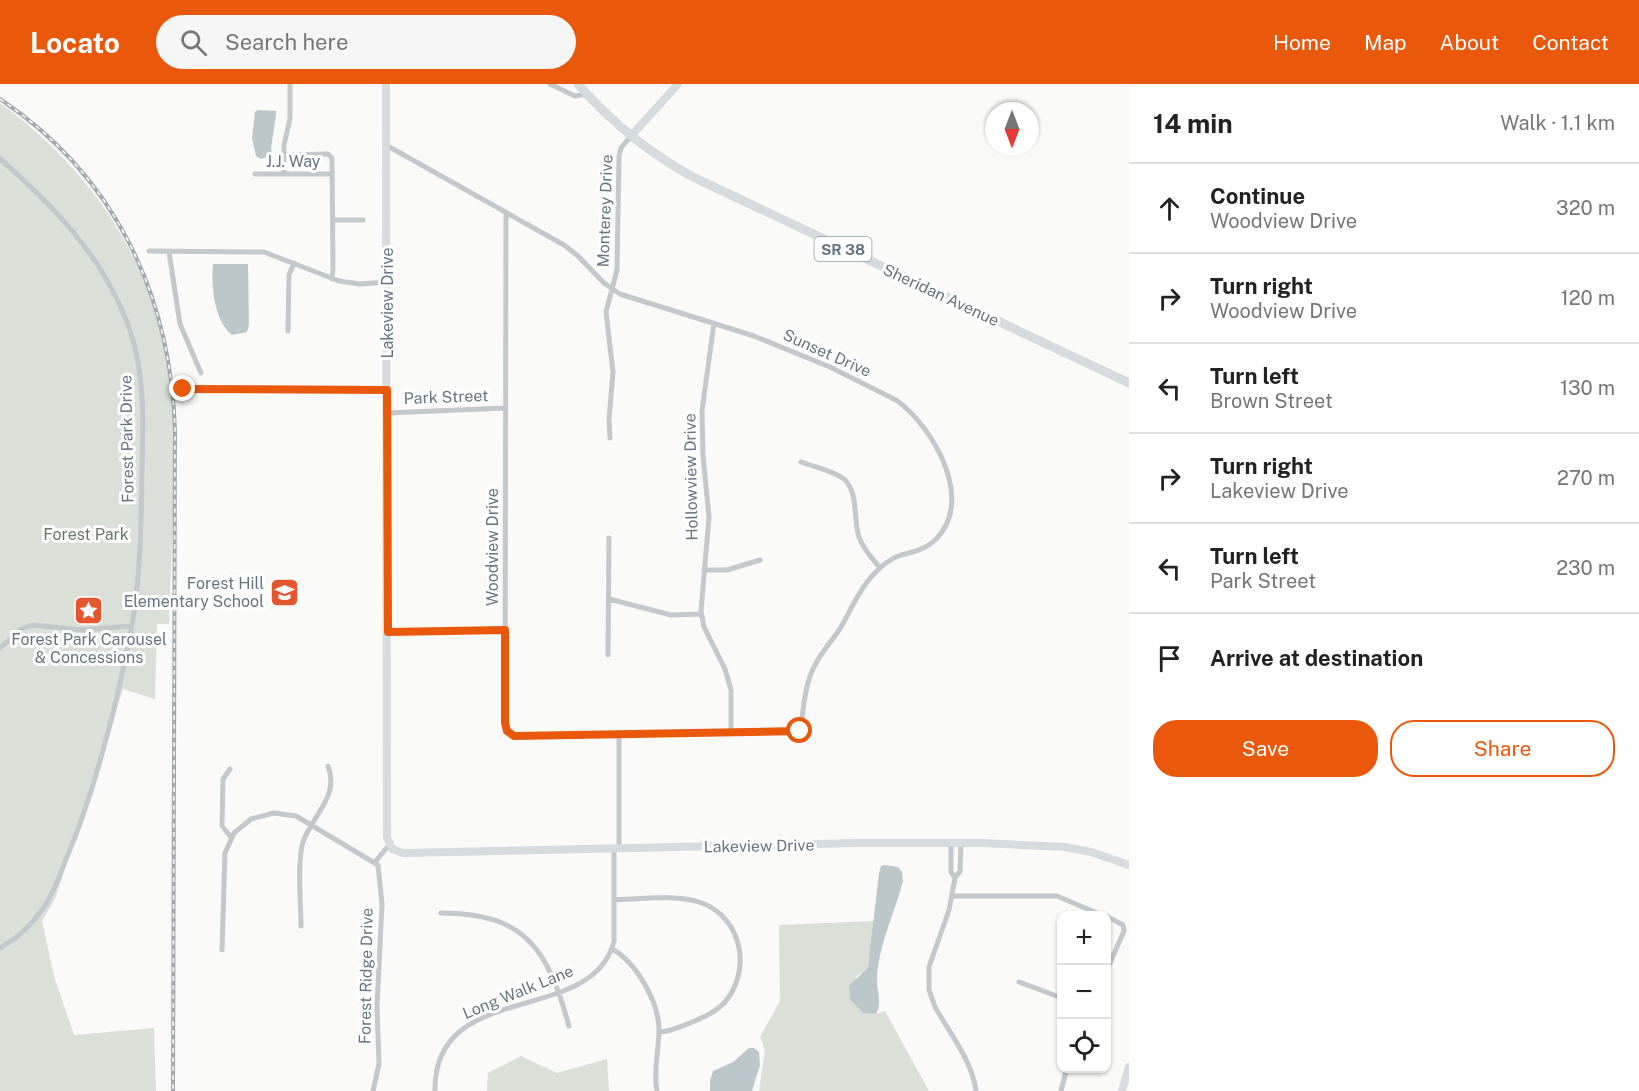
<!DOCTYPE html>
<meta charset="utf-8">
<style>
:root{--surface:#fff;--page:#f6f6f6;--text:#222;--muted:#767676;--line:#e0e0e0;--accent:#ea580c}
body{margin:0;font-family:"Public Sans",sans-serif;background:var(--page);color:var(--text)}
.controls{position:absolute;right:18px;bottom:18px;display:grid;overflow:hidden;border-radius:12px;box-shadow:0 2px 4px #0004}
.controls button{width:54px;height:54px;display:grid;place-items:center;padding:0;border:0;border-bottom:2px solid var(--line);background:var(--surface);color:var(--text);font:30px sans-serif}
.compass{position:absolute;left:985px;top:18px;width:54px;height:54px;border-radius:50%;background:var(--surface);box-shadow:0 2px 4px #0004;rotate:180deg}
.stop{position:absolute;width:18px;height:18px;margin:-14px;border:4px solid #ea580c;border-radius:50%;background:#fff}
.stop.end{background:#ea580c;border-color:#fff;box-shadow:0 2px 6px #0008}
.list{margin:0;padding:0;list-style:none}
h2{display:flex;justify-content:space-between;align-items:center;height:78px;margin:0;padding:0 24px;font-size:26px}
h2 small{font-size:20px;font-weight:400;color:var(--muted)}
.list li{display:grid;grid-template-columns:39px 1fr auto;gap:18px;align-items:center;box-sizing:border-box;height:90px;padding:0 24px;border-top:2px solid var(--line)}
.list b{display:block;font-size:22px;white-space:nowrap}
.list p{margin:0;font-size:20px;white-space:nowrap;color:var(--muted)}
.list em{font-size:20px;font-style:normal;color:var(--muted)}
.actions{display:flex;gap:12px;padding:18px 24px}
.actions a{flex:1;padding:14px 0;border:2px solid var(--accent);border-radius:24px;text-align:center;font-size:21px;color:var(--accent)}
.actions .main{background:var(--accent);color:#fff}
.icon{flex:none;width:33px;height:33px;fill:none;stroke:currentColor;stroke-width:2;stroke-linecap:round;stroke-linejoin:round}
.map{position:relative;flex:none;width:1129px;height:1007px;overflow:hidden}
header{display:flex;align-items:center;gap:36px;box-sizing:border-box;height:84px;padding:0 30px;background:var(--accent);color:#fff}
header strong{font-size:28px}
nav{display:flex;gap:33px;margin-inline-start:auto;font-size:21px}
.search{width:420px;height:54px;background:var(--page);display:flex;align-items:center;gap:15px;box-sizing:border-box;padding:0 21px;border-radius:33px;color:var(--muted);font-size:22px}
main{display:flex}
aside{flex:1;background:var(--surface)}
.map>svg:first-child{display:block}
</style>
<header>
<strong>Locato</strong>
<div class="search"><svg class="icon" aria-label="search" viewBox="0 0 24 24"><circle cx="10" cy="10" r="6"/><path d="M15 15l6 6"/></svg>Search here</div>
<nav><a>Home</a><a>Map</a><a>About</a><a>Contact</a></nav>
</header>
<main>
<div class="map">
<svg width="1129" height="1007" viewBox="0 0 1129 1007">
<rect width="100%" height="100%" fill="#fafaf8"/>
<path fill="#dadfd7" d="M0 19C96 88 163 192 172 312 177 387 171 465 169 540H157L155 615 123 605 55 815 42 837 54 892 74 951 154 944 156 1007H0Z
M875 837 868 883 856 893 876 930 885 927 929 1007H759L765 966 760 953 780 917 779 841Z
M521 972 557 989 607 975 609 1007H487L488 989Z"/>
<path fill="#bbc7cb" d="M258 26 276 27V31L271 64 272 71 261 75 256 72 252 54 255 28Z
M213 180H248L249 241 247 248 232 251C214 236 211 203 213 180Z
M885 781 898 783 902 788 903 797C895 828 879 860 877 893 876 906 883 918 876 930L863 929 850 915 849 902 868 883 879 789 881 782Z
M749 964H754L759 968 760 981 752 1007H710V997L713 987 733 978Z"/>
<g fill="none" stroke-linecap="round" stroke-linejoin="round">
<path stroke="#c3c8cc" stroke-width="5" d="M550 0 575 12 587 10
M386 61 564 161 578 172 604 199 620 210 754 252 830 283 896 316C933 342 977 418 934 457 924 466 913 468 901 471 889 475 880 483 872 492 858 507 851 526 841 543 833 556 822 567 815 581 804 601 804 625 800 647L519 653C510 651 508 647 505 639L506 128
M284 71 328 70 332 74 333 185 332 195
M0 75C58 126 113 183 134 260 145 301 143 344 142 386 141 431 141 477 135 522 130 559 121 596 112 633 99 682 86 729 66 775 61 789 55 804 48 817 36 836 20 853 0 864
M255 90H332
M284 90V61L290 35V0
M333 136H363
M149 167 264 168 339 197 360 200 387 198
M169 168 180 240 201 289
M714 239 702 327 703 372 709 433 701 527 704 543 725 585 731 606V649
M288 247 289 191 294 179
M183 305 387 306
M387 329 506 324
M610 354 609 336 613 288 606 228 617 186 619 72 621 64 631 52
M801 378C814 383 832 386 844 395 859 409 853 435 859 453 863 465 872 474 880 484
M704 486H727L760 476
M609 515 671 531 701 530
M388 548 505 546
M0 564 22 545 32 541 82 546 131 542
M608 571 609 454
M619 651V765
M230 685 223 695 222 742 231 753
M951 759V788L955 794
M961 759 960 787 955 794 949 826 929 883V906L935 923C950 950 972 976 976 1007
M375 778 389 761
M953 812H1057L1104 832
M615 816C640 815 678 810 702 819 742 834 752 886 725 918 716 928 702 934 690 939 680 943 670 948 659 948
M441 829C526 829 548 866 569 942
M1106 832 1123 841 1124 847 1106 888
M301 842C301 821 297 777 303 758 312 731 340 713 328 682
M612 865C636 878 659 918 659 946 659 967 653 987 657 1007
M222 866 225 769 234 749 251 735 274 729 296 732 378 781 382 820 377 923 379 980 373 1007
M1019 898 1062 914
M435 1007C433 894 593 943 614 857V765
M1061 1007 1067 984"/>
<path stroke="#d6dbdf" stroke-width="8" d="M386 0 387 753 392 765 403 769 859 759H982L1065 763 1091 768 1129 781
M631 52 678 0
M1122 1007 1129 983"/>
<path stroke="#d6dbdf" stroke-width="9" d="M578 0C612 39 650 70 695 94L1129 299"/>
<defs>
<path id="rail" d="M0 15C115 92 171 211 175 347L173 1007"/>
</defs>
<use href="#rail" stroke="#a2aab0" stroke-width="4"/>
<use href="#rail" stroke="#fff" stroke-width="1.5" stroke-dasharray="4.5" stroke-linecap="butt"/>
</g>
<g fill="none" stroke-linecap="round" stroke-linejoin="round">
<path stroke="#ea580c" stroke-width="8" d="M183 305 387 306 388 548 505 546V639L507 647 514 652 800 647"/>
</g>
<defs>
<symbol id="school-square" viewBox="-11 -11 22 22"><rect x="-9" y="-9" width="18" height="18" rx="4" fill="#e4572e" stroke="#fff"/><path d="M0-5L7-2L0 1L-7-2ZM-4 1L0 2.5L4 1V4Q0 6-4 4Z" fill="#fff"/></symbol>
<symbol id="sight-square" viewBox="-11 -11 22 22"><rect x="-9" y="-9" width="18" height="18" rx="4" fill="#e4572e" stroke="#fff"/><path d="M0-6L1.8-2.2L6-1.7L2.9 1.2L3.7 5.4L0 3.3L-3.7 5.4L-2.9 1.2L-6-1.7L-1.8-2.2Z" fill="#fff"/></symbol>
</defs>
<g fill-rule="evenodd">
<use href="#school-square" x="268" y="492" width="33" height="33"/>
<use href="#sight-square" x="72" y="510" width="33" height="33"/>
</g>
<g text-anchor="middle" dominant-baseline="central" stroke-width="6" stroke-linejoin="round" paint-order="stroke">
<rect fill="#fff" stroke="#939fa8" stroke-width="1.5" x="814.5" y="153" width="57" height="24" rx="4.5"/>
<g font-size="15" font-weight="bold" fill="#657683">
<text x="843" y="165">SR 38</text>
</g>
<g font-size="16" fill="#657683" stroke="#fff">
<text x="293" y="77">J.J. Way</text>
<text transform="translate(605 127) rotate(-88)">Monterey Drive</text>
<text transform="translate(941 211) rotate(25)">Sheridan Avenue</text>
<text transform="translate(387 219) rotate(-90)">Lakeview Drive</text>
<text transform="translate(827 269) rotate(24)">Sunset Drive</text>
<text transform="translate(446 313) rotate(-2)">Park Street</text>
<text transform="translate(127 355) rotate(-91)">Forest Park Drive</text>
<text transform="translate(691 393) rotate(-91)">Hollowview Drive</text>
<text transform="translate(492 463) rotate(-90)">Woodview Drive</text>
<text transform="translate(759 762) rotate(-1)">Lakeview Drive</text>
<text transform="translate(366 892) rotate(-89)">Forest Ridge Drive</text>
<text transform="translate(518 908) rotate(-22)">Long Walk Lane</text>
</g>
<g font-size="16" fill="#687a64" stroke="#fff">
<text x="86" y="450">Forest Park</text>
</g>
<g font-size="16" fill="#657683" stroke="#fff" text-anchor="end">
<text x="264" y="499">Forest Hill<tspan x="264" dy="18">Elementary School</tspan></text>
<text x="89" y="555" text-anchor="middle">Forest Park Carousel<tspan x="89" dy="18">&amp; Concessions</tspan></text>
</g>
</g>
</svg>
<div class="controls">
<button>+</button>
<button>−</button>
<button><svg class="icon" aria-label="locate" viewBox="0 0 24 24"><circle cx="12" cy="12" r="6"/><path d="M12 2v4M12 18v4M2 12h4M18 12h4"/></svg></button>
</div>
<svg class="compass" viewBox="-18 -18 36 36"><path d="M0-13l5 13h-10z" fill="#e53935"/><path d="M0 13l5-13h-10z" fill="#767676"/></svg>
<div class="stop" style="left:800px;top:647px"></div>
<div class="stop end" style="left:183px;top:305px"></div>
</div>
<aside>
<h2>14 min<small>Walk · 1.1 km</small></h2>
<ul class="list">
<li><svg class="icon" aria-label="ahead" viewBox="0 0 24 24"><path d="M12 20V5M6 11l6-6 6 6"/></svg><div><b>Continue</b><p>Woodview Drive</p></div><em>320 m</em></li>
<li><svg class="icon" aria-label="right" viewBox="0 0 24 24"><path d="M7 20v-9h11M14 6l5 5-5 5"/></svg><div><b>Turn right</b><p>Woodview Drive</p></div><em>120 m</em></li>
<li><svg class="icon" aria-label="left" viewBox="0 0 24 24"><path d="M17 20v-9H6M10 6l-5 5 5 5"/></svg><div><b>Turn left</b><p>Brown Street</p></div><em>130 m</em></li>
<li><svg class="icon" aria-label="right" viewBox="0 0 24 24"><path d="M7 20v-9h11M14 6l5 5-5 5"/></svg><div><b>Turn right</b><p>Lakeview Drive</p></div><em>270 m</em></li>
<li><svg class="icon" aria-label="left" viewBox="0 0 24 24"><path d="M17 20v-9H6M10 6l-5 5 5 5"/></svg><div><b>Turn left</b><p>Park Street</p></div><em>230 m</em></li>
<li><svg class="icon" aria-label="arrive" viewBox="0 0 24 24"><path d="M6 21V4h12l-3 4 3 4H6"/></svg><div><b>Arrive at destination</b></div></li>
</ul>
<div class="actions"><a class="main">Save</a><a>Share</a></div>
</aside>
</main>
